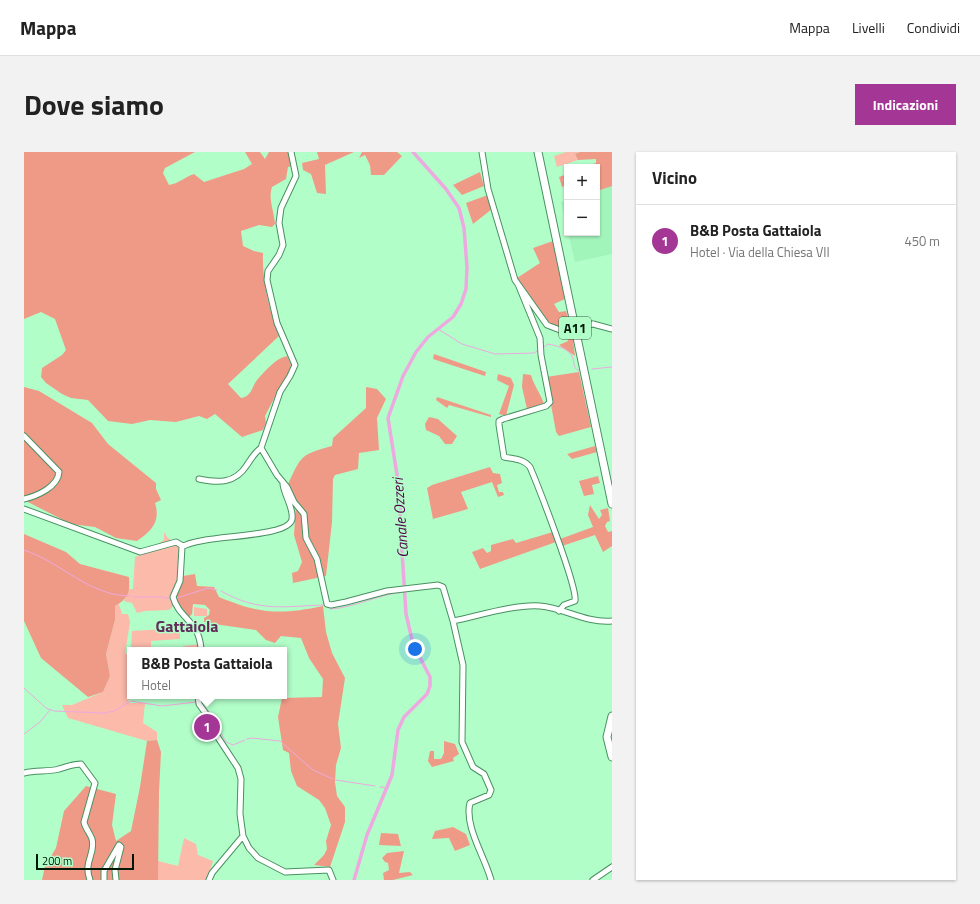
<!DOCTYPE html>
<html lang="it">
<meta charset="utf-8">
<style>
:root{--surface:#fff;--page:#f2f2f2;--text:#222;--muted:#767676;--line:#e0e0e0;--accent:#a43796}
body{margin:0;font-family:"Titillium Web",sans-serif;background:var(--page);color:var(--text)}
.controls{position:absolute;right:12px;top:12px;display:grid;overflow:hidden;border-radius:0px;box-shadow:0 1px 3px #0004}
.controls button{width:36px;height:36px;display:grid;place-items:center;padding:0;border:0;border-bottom:1px solid var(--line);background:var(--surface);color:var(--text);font:20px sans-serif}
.scale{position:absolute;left:12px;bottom:10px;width:98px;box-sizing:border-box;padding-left:4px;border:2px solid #001806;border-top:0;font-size:11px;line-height:14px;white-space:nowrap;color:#001806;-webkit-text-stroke:3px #b2fec9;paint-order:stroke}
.you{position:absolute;left:391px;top:497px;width:14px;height:14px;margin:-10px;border:3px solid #fff;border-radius:50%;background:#1a73e8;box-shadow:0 0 0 6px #1a73e833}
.badge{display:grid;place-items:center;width:26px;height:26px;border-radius:50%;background:var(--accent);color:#fff;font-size:13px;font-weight:700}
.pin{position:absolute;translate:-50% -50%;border:2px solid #fff;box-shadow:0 1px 4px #0006}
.popup{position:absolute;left:103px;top:495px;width:160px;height:52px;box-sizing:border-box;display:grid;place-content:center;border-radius:0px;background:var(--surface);filter:drop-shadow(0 1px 3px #0005);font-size:13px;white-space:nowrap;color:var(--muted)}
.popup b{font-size:15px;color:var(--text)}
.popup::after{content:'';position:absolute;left:50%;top:100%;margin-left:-8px;border:8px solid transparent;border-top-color:var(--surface)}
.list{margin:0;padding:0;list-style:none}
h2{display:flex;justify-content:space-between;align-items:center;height:52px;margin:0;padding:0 16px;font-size:17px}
h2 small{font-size:13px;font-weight:400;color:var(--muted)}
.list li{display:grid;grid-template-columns:26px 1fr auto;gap:12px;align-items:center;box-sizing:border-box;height:72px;padding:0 16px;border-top:1px solid var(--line)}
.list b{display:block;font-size:15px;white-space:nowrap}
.list p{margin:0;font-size:13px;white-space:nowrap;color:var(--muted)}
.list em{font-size:13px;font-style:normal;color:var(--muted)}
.map{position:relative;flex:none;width:588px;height:728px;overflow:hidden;border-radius:0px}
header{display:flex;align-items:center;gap:24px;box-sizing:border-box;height:56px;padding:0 20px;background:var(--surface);border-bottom:1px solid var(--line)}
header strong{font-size:19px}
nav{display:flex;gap:22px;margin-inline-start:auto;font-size:14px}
.intro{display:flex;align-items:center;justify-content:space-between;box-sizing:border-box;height:96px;padding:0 24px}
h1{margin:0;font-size:28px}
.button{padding:10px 18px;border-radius:0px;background:var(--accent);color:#fff;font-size:14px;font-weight:700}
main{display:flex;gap:24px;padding:0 24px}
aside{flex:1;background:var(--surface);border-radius:0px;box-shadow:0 1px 3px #0004}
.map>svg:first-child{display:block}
</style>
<header>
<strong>Mappa</strong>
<nav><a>Mappa</a><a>Livelli</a><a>Condividi</a></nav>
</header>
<div class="intro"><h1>Dove siamo</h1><a class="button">Indicazioni</a></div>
<main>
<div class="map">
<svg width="588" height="728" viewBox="0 0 588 728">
<rect width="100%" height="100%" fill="#b2fec9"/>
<path fill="#a1f4ba" d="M588 34V102L551 110 544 81H573V39Z
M543 48V75L537 50Z"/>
<path fill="#fcbaab" d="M542 0H556L551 2 554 8 533 15 530 4Z
M140 380 143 385 155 395 154 426 146 444 150 453 145 458 121 459 113 461 108 451 100 449 105 437H109L111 405 119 402 140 388Z
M95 452 98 462H104L106 470 101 502 106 501V544L104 551H121L119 571 133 580V588L123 589 44 566 38 553H48L79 540 86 524 82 502 91 468V454Z
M170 455 183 457V464H170Z
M156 476V487L127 489V498L107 497 108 479Z
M179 492V498H159V494Z
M160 686 172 692 174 703 189 709 183 728H134V709L154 714Z"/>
<path fill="#ef9a87" d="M0 0H171L141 16 139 21 145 33C154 32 161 25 170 22L180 30 220 17 228 12 221 0H236L241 7 245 0H265L270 14 264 15 262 27 248 35C244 47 250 59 251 72L248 75 235 73 217 79 219 94 230 99 239 101C238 129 245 158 255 184L204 232 217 246C228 244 227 236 233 228 241 219 252 206 263 204L267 212 266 221 257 233 241 264 242 271 239 278 218 285 191 262 183 267 175 264 152 270 126 268 108 272 84 269 64 248 47 246 38 242 22 231 17 225 18 216 38 203 42 198 31 167 17 160 0 167Z
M293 0H330L301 13 302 42 293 41 287 22 279 18 278 11 295 7Z
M338 0H373L378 4 360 23H347L346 13 341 3 335 6Z
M556 0H588V34L573 39V15H559L572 11V7L554 8 551 2Z
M456 20 460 34 438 43 429 33Z
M543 22V33L538 35 535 25Z
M464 43 468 57 449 72 442 51Z
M529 89 541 147 530 152 535 160 542 159 546 174 537 176 525 172 493 126 516 111 509 96Z
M548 179 551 204 535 193 544 189 542 180Z
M410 202 462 220 461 224 409 207Z
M555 220 567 275 535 284 532 280 522 225Z
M474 222 487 226 490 233 482 264 475 262 485 234 473 228Z
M499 222 507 223C510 234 516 240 520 252L503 257 498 235Z
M0 235 15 239 68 271 84 292 132 331V337L137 348 131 351C137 370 127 379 113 389L92 386 71 375 47 372 0 348Z
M342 235 353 237 362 247 353 266 355 298 335 301 334 317 311 323 309 327 308 370 302 424 269 431 268 421 274 419 278 410 270 383 272 351 264 332C278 303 276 303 308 294L309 286 342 256Z
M413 245 467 263V265L425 253 423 256 412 248Z
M405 265 414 267 433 284 428 292H421L415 284 402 278 401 272Z
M571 294 573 300 548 307 543 302Z
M466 315 469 321 476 322 478 331 473 333 475 340H479L480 343 474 345 468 330 437 340 444 357 409 367 403 336 408 333Z
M574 324 576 331 568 333 570 342 560 344 555 329Z
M566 353 575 367 578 363 576 358 584 356 586 369 583 370 581 374 584 380 588 379V394L579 400 571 383 538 394 536 387 569 375 564 363Z
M529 380 532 390 456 417 448 400 459 396 463 401 467 399V393L489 387 492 391Z
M0 382 42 400 56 412 105 425C106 440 105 446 91 454V468L82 502 86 524 79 540 64 545 17 506 0 469Z
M171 422 173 434 190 435 195 445C236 462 256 463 299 454L302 480 308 501 321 526 314 572 317 596 312 613 311 630 313 644 321 655V670L306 715 290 713 300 703 303 697 302 689 307 673 301 656 295 648 273 634 267 619 265 601 259 598 254 565 258 546 298 545 299 527 285 506 277 486 257 484 251 491 242 488 232 478 183 471 180 470V466L185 463 186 458 181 453 169 452 168 462 165 465 150 445 159 424Z
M133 588 137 600 135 640 134 728H18L21 714 32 696 40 659 62 634 92 642 88 673 92 689 107 679 116 635 123 589Z
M420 589 431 592 435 602 429 606 430 609 408 615 404 609 406 599H410V607H417L420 601Z
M429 675 442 682 446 693 431 699 425 686 408 687 411 679Z
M357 681 374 682 377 694 355 693Z
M380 699 375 721 386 720 389 723 369 728H360L359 721 365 718 364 711 361 710 358 706 363 701Z"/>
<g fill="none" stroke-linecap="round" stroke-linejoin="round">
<path stroke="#eda9e0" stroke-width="1" d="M414 177 438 192 471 202 510 201 515 198
M519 196 524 192C533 194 543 196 548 204 551 210 548 216 555 219
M568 217 588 215
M0 398C37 410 65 444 106 444
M197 439C236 461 260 454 301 453
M109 445H138L147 447
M153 446 184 436 193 438
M306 457C331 456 354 442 380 440
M0 536 22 556 30 559 80 561 90 559 107 549 138 554 172 550
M177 551 183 557 202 590 209 593 221 588
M0 582 16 570 26 558
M223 587 228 586 256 589 289 618 309 627
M312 628 351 634
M356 635 363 636"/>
<path stroke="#eda9e0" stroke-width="3.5" d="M330 728 343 683 368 623 374 578 380 565 403 542 406 534V525L389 492 382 462 376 368 377 348 364 266 379 224 392 200 404 185 429 165 437 152 442 137 443 115 440 76 435 56 422 37 389 0"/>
<defs>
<path id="minor" d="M267 0 272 24 257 56 255 71 259 93 255 103 244 119 243 128 253 171 271 213 266 224 256 240 237 296 253 323 263 335 270 350 280 362 282 386 293 407 303 452 307 453 322 450 363 439 414 433 419 435 429 469C454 464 491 452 516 454 541 456 560 471 588 469
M458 0 464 37 491 128 523 173 536 178
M494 132 516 186 517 203 526 250 522 254 479 267 475 269V273L480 305C490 307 500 307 506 315 514 334 554 436 551 449L540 453 535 459
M569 172 588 177
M0 284 35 320C34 335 13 344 0 347
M175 327C194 331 211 332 223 313 227 307 231 300 237 296
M0 357 116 400 152 390 159 394
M429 469 439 513 438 590 449 615 460 622 467 638 465 643 446 651C440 674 461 705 467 728
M177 498C176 469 155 467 149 445L156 429 158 395C176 382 265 387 268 367 270 356 260 343 259 332
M174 544 175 552 187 569 193 584 214 616 217 627 216 662 219 684 225 696 234 706 261 720 305 718 309 728
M0 621C11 618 25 620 35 617 43 615 48 612 57 612L71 631 60 670C61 676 66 681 68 687 72 702 59 709 66 728
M80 728V719L95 693 97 695 91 718 92 728
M185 728 188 721 219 684
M569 728 588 715"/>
<path id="highway" d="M514 0 588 352
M588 564 583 585 588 605"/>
</defs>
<use href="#minor" stroke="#489161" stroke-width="7"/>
<use href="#highway" stroke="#489161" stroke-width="9"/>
<use href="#minor" stroke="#fff" stroke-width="5"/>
<use href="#highway" stroke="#fff" stroke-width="7"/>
<defs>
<path id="minor-bridge" d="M536 178 569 172"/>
</defs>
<use href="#minor-bridge" stroke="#489161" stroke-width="7" stroke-linecap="butt"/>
<use href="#minor-bridge" stroke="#fff" stroke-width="5"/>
</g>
<g text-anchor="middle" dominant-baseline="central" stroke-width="3" stroke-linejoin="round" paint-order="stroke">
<rect fill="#b2fec9" stroke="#355d40" stroke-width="1" x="535" y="165" width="32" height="22" rx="3"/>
<g font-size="13" font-weight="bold" fill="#001806">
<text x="551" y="176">A11</text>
</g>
<g font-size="15" font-style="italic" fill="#52004a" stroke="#b2fec9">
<text transform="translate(376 366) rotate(-94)">Canale Ozzeri</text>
</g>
<g font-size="16" font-weight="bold" fill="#612b59" stroke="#b2fec9">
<text x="163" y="474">Gattaiola</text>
</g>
</g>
</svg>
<div class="controls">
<button>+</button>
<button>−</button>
</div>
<div class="scale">200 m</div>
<div class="you"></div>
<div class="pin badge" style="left:183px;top:575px">1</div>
<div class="popup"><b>B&amp;B Posta Gattaiola</b>Hotel</div>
</div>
<aside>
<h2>Vicino<small></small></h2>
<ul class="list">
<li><span class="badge">1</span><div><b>B&amp;B Posta Gattaiola</b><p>Hotel · Via della Chiesa VII</p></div><em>450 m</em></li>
</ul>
</aside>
</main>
